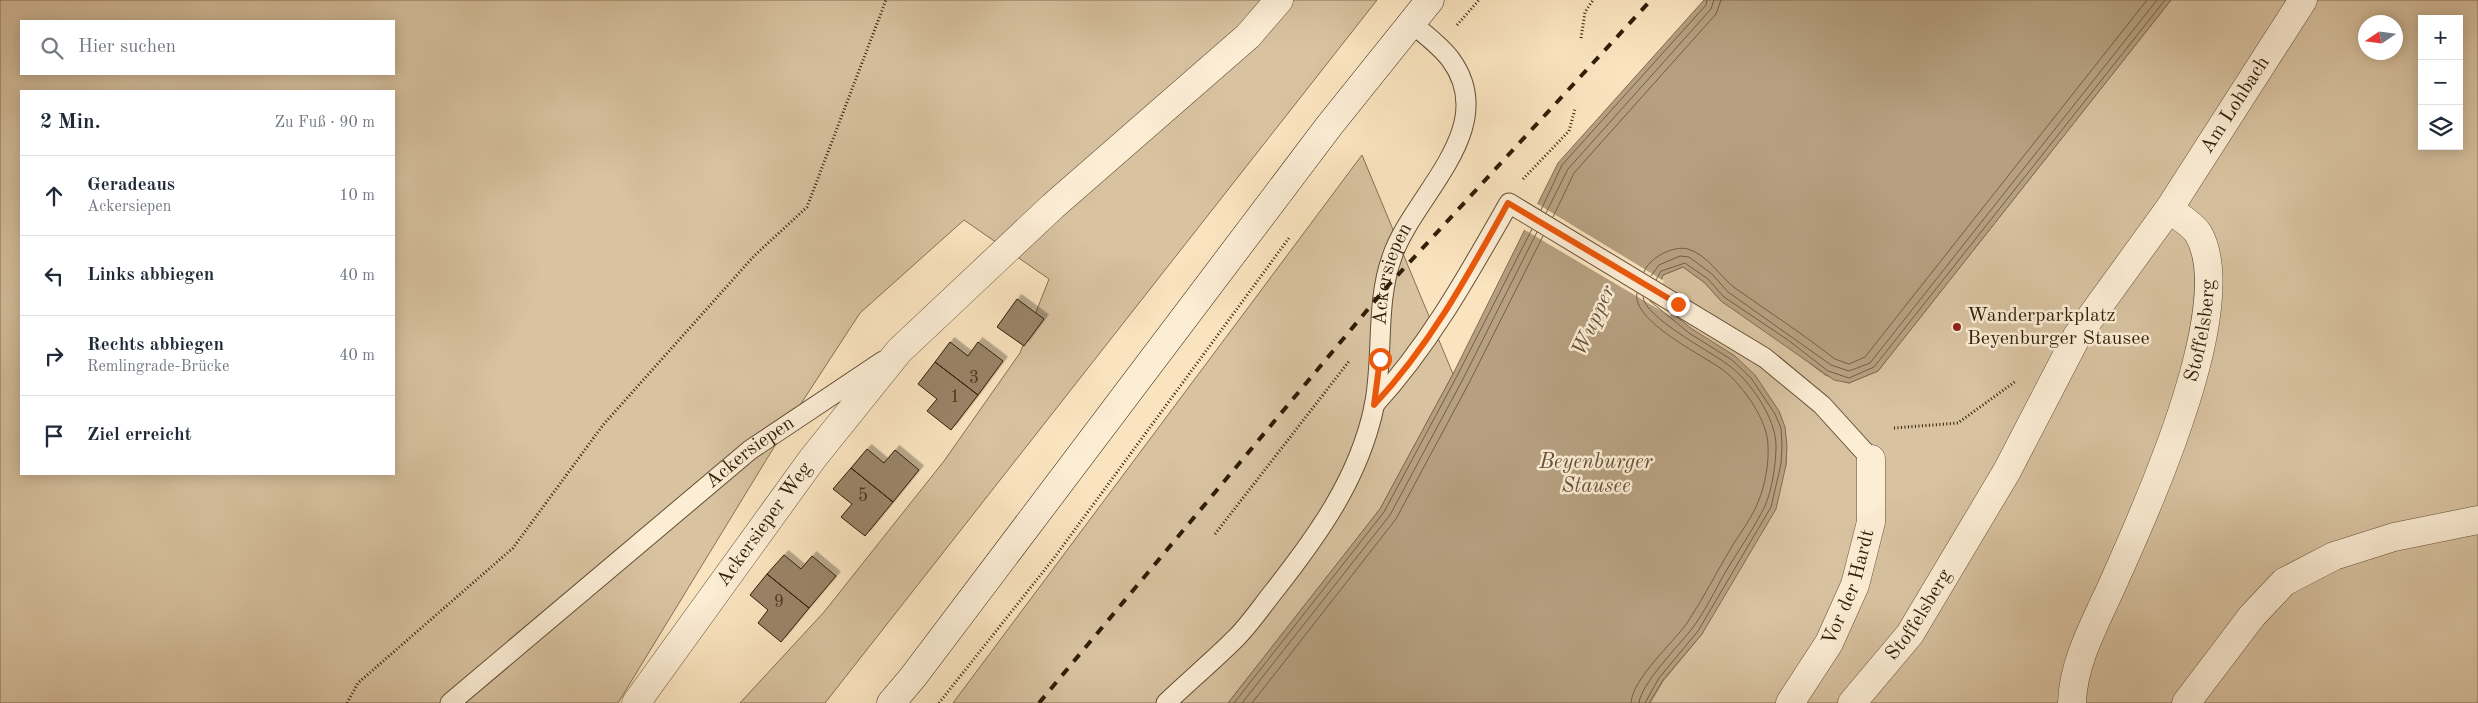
<!DOCTYPE html>
<html lang="de">
<meta charset="utf-8">
<style>
:root{--surface:#fff;--page:#f6f6f7;--text:#1f2937;--muted:#747a83;--line:#e0e1e3}
body{margin:0;font-family:"Old Standard TT",serif;background:var(--page);color:var(--text)}
.controls{position:absolute;right:15px;top:15px;display:grid;overflow:hidden;border-radius:0px;box-shadow:0 2px 12px #0003}
.controls button{width:45px;height:45px;display:grid;place-items:center;padding:0;border:0;border-bottom:1px solid var(--line);background:var(--surface);color:var(--text);font:25px sans-serif}
.compass{position:absolute;left:2358px;top:15px;width:45px;height:45px;border-radius:50%;background:var(--surface);box-shadow:0 2px 12px #0003;rotate:257deg}
.stop{position:absolute;width:15px;height:15px;margin:-11px;border:4px solid #ea580c;border-radius:50%;background:#fff}
.stop.end{background:#ea580c;border-color:#fff;box-shadow:0 1px 5px #0008}
.list{margin:0;padding:0;list-style:none}
h2{display:flex;justify-content:space-between;align-items:center;height:65px;margin:0;padding:0 20px;font-size:21px}
h2 small{font-size:16px;font-weight:400;color:var(--muted)}
.list li{display:grid;grid-template-columns:32px 1fr auto;gap:15px;align-items:center;box-sizing:border-box;height:80px;padding:0 20px;border-top:1px solid var(--line)}
.list b{display:block;font-size:19px;white-space:nowrap}
.list p{margin:0;font-size:16px;white-space:nowrap;color:var(--muted)}
.list em{font-size:16px;font-style:normal;color:var(--muted)}
.icon{flex:none;width:28px;height:28px;fill:none;stroke:currentColor;stroke-width:2;stroke-linecap:round;stroke-linejoin:round}
.map{position:relative;flex:none;width:2478px;height:703px;overflow:hidden}
.search{position:absolute;background:var(--surface);box-shadow:0 2px 12px #0003;left:20px;top:20px;width:375px;height:55px;display:flex;align-items:center;gap:12px;box-sizing:border-box;padding:0 18px;border-radius:0px;color:var(--muted);font-size:19px}
.panel{position:absolute;background:var(--surface);box-shadow:0 2px 12px #0003;left:20px;top:90px;width:375px;height:385px;border-radius:0px}
.map>svg:first-child{display:block}
</style>
<div class="map">
<svg width="2478" height="703" viewBox="0 0 2478 703">
<defs>
<filter id="shadow"><feDropShadow dx="4.5" dy="-4.5" stdDeviation="0" flood-color="#0004"/></filter>
</defs>
<rect width="100%" height="100%" fill="#fae4bf"/>
<filter id="stains"><feTurbulence type="fractalNoise" baseFrequency=".004" numOctaves="4"/><feColorMatrix values="0 0 0 0 .2 0 0 0 0 .09 0 0 0 0 .02 0 0 0 .5 -.17"/></filter>
<radialGradient id="worn" r=".72"><stop offset=".6" stop-color="#630" stop-opacity="0"/><stop offset="1" stop-color="#630" stop-opacity=".3"/></radialGradient>
<path fill="#d8c2a0" stroke="#847054" fill-rule="evenodd" d="M0 0H1377L825 703H740L824 612 944 461 1020 353 1049 279 964 220 860 313 793 416 618 703H0ZM21 21H394V74H21ZM21 91H394V474H21Z
M2171 0H2478V703H1650L1663 681 1702 634 1786 465C1788 437 1785 419 1768 396L1654 299 1663 275 1683 267 1705 283 1721 301 1785 344 1825 375 1849 383 1878 371ZM2422 19H2459V146H2422ZM2366 22H2396V52H2366Z
M1362 155 1453 374 1380 509 1228 703H953Z"/>
<path fill="#b6a080" stroke="#816c50" d="M1704 0H2171L1878 371 1849 383 1834 380 1721 301 1705 283 1683 267 1663 275 1655 299 1692 329 1735 356 1755 375 1779 411 1785 427 1787 446 1786 465 1776 509 1702 634 1663 680 1649 703H1228L1380 509 1453 374 1558 163Z"/>
<path fill="#fae4bf" d="M1536 203 1664 281 1657 298 1673 311 1670 316 1523 229Z"/>
<g fill="none" stroke-linecap="round" stroke-linejoin="round">
<path stroke="#745e44" stroke-width="1" d="M1541 210 1562 165 1706 5 1707 0
M1546 213 1568 169 1711 9 1714 0
M1553 217 1574 173 1716 14 1721 0
M1644 272C1649 258 1673 245 1688 249 1708 255 1720 277 1735 288 1769 312 1803 334 1835 359L1849 364 1865 357 2147 0
M1651 276 1659 265 1680 256 1689 257 1712 274 1728 292 1831 365 1849 371 1870 363 2157 0
M1656 280 1661 271 1685 263 1708 279 1724 297 1788 340 1828 371 1849 378 1874 367 2165 0
M1234 703 1384 512 1457 376 1532 229
M1242 703 1390 515 1463 379 1537 232
M1252 703 1396 519 1469 383 1543 236
M1631 703C1632 679 1673 643 1687 623 1703 599 1716 573 1731 548 1740 533 1752 518 1758 502 1765 486 1769 463 1768 446 1768 421 1743 385 1723 370 1703 355 1631 321 1637 293
M1639 703C1640 685 1679 645 1691 630 1705 612 1715 590 1726 571 1739 550 1754 528 1765 506 1772 490 1776 464 1776 446 1776 418 1750 380 1727 364 1711 352 1644 317 1643 297
M1645 703 1659 678 1698 631 1771 507 1781 464 1782 446 1781 428 1775 414 1751 378 1732 360 1689 333 1650 301"/>
</g>
<path fill="#9a8467" stroke="#311d07" filter="url(#shadow)" d="M1017 299 1044 319 1024 346 997 327Z
M950 342 968 356 978 342 1003 361 978 395 935 362Z
M935 362 978 395 951 430 927 411 937 399 918 384Z
M867 449 884 463 895 450 919 470 893 502 851 468Z
M851 468 893 502 865 536 841 517 852 504 833 489Z
M784 555 801 569 812 556 836 576 809 608 767 574Z
M767 574 809 608 781 642 758 623 768 610 750 595Z"/>
<g fill="none" stroke-linecap="round" stroke-linejoin="round">
<defs>
<g id="lane">
<path d="M1374 405C1430 344 1468 275 1509 203L1765 358 1822 405 1871 459"/>
<path id="s1" d="M450 703 750 450 883 361"/>
<path id="s2" d="M1166 703C1189 681 1214 660 1236 638 1250 624 1262 606 1274 591 1318 535 1359 478 1374 407 1384 358 1375 304 1392 257 1413 195 1501 129 1451 60 1440 45 1424 34 1410 22"/>
</g>
<g id="street">
<path id="s3" d="M636 703 813 458 899 351 1053 206 1248 36 1279 0"/>
<path id="s4" d="M1790 703 1829 643 1855 585 1871 522V459"/>
<path id="s5" d="M1852 703 1910 634 2007 471 2077 336 2169 209 2303 0"/>
<path id="s6" d="M2072 703C2073 660 2098 618 2115 579 2147 507 2240 304 2198 233 2192 224 2178 216 2169 209"/>
<path d="M2186 703 2252 616 2284 582 2334 556 2394 537 2478 520"/>
</g>
<path id="secondary" d="M891 703 913 677 1329 126 1430 0"/>
</defs>
<use href="#lane" stroke="#634f35" stroke-width="21"/>
<use href="#street" stroke="#634f35" stroke-width="29"/>
<use href="#secondary" stroke="#311d07" stroke-width="29"/>
<path stroke="#311d07" stroke-width="3" stroke-dasharray="1 2.5" stroke-linecap="butt" d="M1457 25 1479 0
M1581 38 1585 12 1593 0
M1523 179 1569 131 1575 109
M1894 428 1958 423 2016 381
M1215 534 1350 360
M347 703 358 683 513 548 603 425 754 256 807 207 886 0
M939 703 1054 558 1289 238"/>
<use href="#lane" stroke="#fcedd5" stroke-width="19"/>
<use href="#street" stroke="#fcedd5" stroke-width="28"/>
<use href="#secondary" stroke="#fcedd5" stroke-width="28"/>
<path stroke="#311d07" stroke-width="4" stroke-dasharray="9 9" stroke-linecap="butt" d="M1039 703 1384 290 1651 0"/>
</g>
<g fill="none" stroke-linecap="round" stroke-linejoin="round">
<path stroke="#ea580c" stroke-width="6" d="M1380 359 1374 405C1431 344 1468 275 1508 203L1678 304"/>
</g>
<circle fill="#8f2418" stroke="#fcedd5" stroke-width="2" cx="1957" cy="327" r="5"/>
<g text-anchor="middle" dominant-baseline="central" stroke-width="5" stroke-linejoin="round" paint-order="stroke">
<g font-size="18" fill="#4b371f">
<text x="974" y="378">3</text>
<text x="955" y="397">1</text>
<text x="863" y="496">5</text>
<text x="779" y="602">9</text>
</g>
<g font-size="20" fill="#311d07" stroke="#fcedd5">
<text stroke="none"><textPath href="#s5" startOffset="712">Am Lohbach</textPath></text>
<text stroke="none"><textPath href="#s2" startOffset="502">Ackersiepen</textPath></text>
<text stroke="none"><textPath href="#s6" startOffset="396">Stoffelsberg</textPath></text>
<text stroke="none"><textPath href="#s1" startOffset="391">Ackersiepen</textPath></text>
<text stroke="none"><textPath href="#s3" startOffset="220">Ackersieper Weg</textPath></text>
<text stroke="none"><textPath href="#s4" startOffset="131">Vor der Hardt</textPath></text>
<text stroke="none"><textPath href="#s5" startOffset="111">Stoffelsberg</textPath></text>
</g>
<g font-size="20" fill="#311d07" stroke="#fcedd5" text-anchor="start">
<text x="1967" y="316">Wanderparkplatz<tspan x="1967" dy="23">Beyenburger Stausee</tspan></text>
</g>
<g font-size="21" font-style="italic" fill="#665137" stroke="#fcedd5">
<text transform="translate(1594 321) rotate(-65)">Wupper</text>
<text x="1596" y="462">Beyenburger<tspan x="1596" dy="24">Stausee</tspan></text>
</g>
</g>
<rect width="100%" height="100%" filter="url(#stains)"/>
<rect width="100%" height="100%" fill="url(#worn)"/>
</svg>
<div class="controls">
<button>+</button>
<button>−</button>
<button><svg class="icon" aria-label="layers" viewBox="0 0 24 24"><path d="M12 4l9 5-9 5-9-5zM3 14l9 5 9-5"/></svg></button>
</div>
<svg class="compass" viewBox="-18 -18 36 36"><path d="M0-13l5 13h-10z" fill="#e53935"/><path d="M0 13l5-13h-10z" fill="#747a83"/></svg>
<div class="stop" style="left:1380px;top:359px"></div>
<div class="stop end" style="left:1678px;top:304px"></div>
<div class="search"><svg class="icon" aria-label="search" viewBox="0 0 24 24"><circle cx="10" cy="10" r="6"/><path d="M15 15l6 6"/></svg>Hier suchen</div>
<section class="panel">
<h2>2 Min.<small>Zu Fuß · 90 m</small></h2>
<ul class="list">
<li><svg class="icon" aria-label="ahead" viewBox="0 0 24 24"><path d="M12 20V5M6 11l6-6 6 6"/></svg><div><b>Geradeaus</b><p>Ackersiepen</p></div><em>10 m</em></li>
<li><svg class="icon" aria-label="left" viewBox="0 0 24 24"><path d="M17 20v-9H6M10 6l-5 5 5 5"/></svg><div><b>Links abbiegen</b></div><em>40 m</em></li>
<li><svg class="icon" aria-label="right" viewBox="0 0 24 24"><path d="M7 20v-9h11M14 6l5 5-5 5"/></svg><div><b>Rechts abbiegen</b><p>Remlingrade-Brücke</p></div><em>40 m</em></li>
<li><svg class="icon" aria-label="arrive" viewBox="0 0 24 24"><path d="M6 21V4h12l-3 4 3 4H6"/></svg><div><b>Ziel erreicht</b></div></li>
</ul>
</section>
</div>
